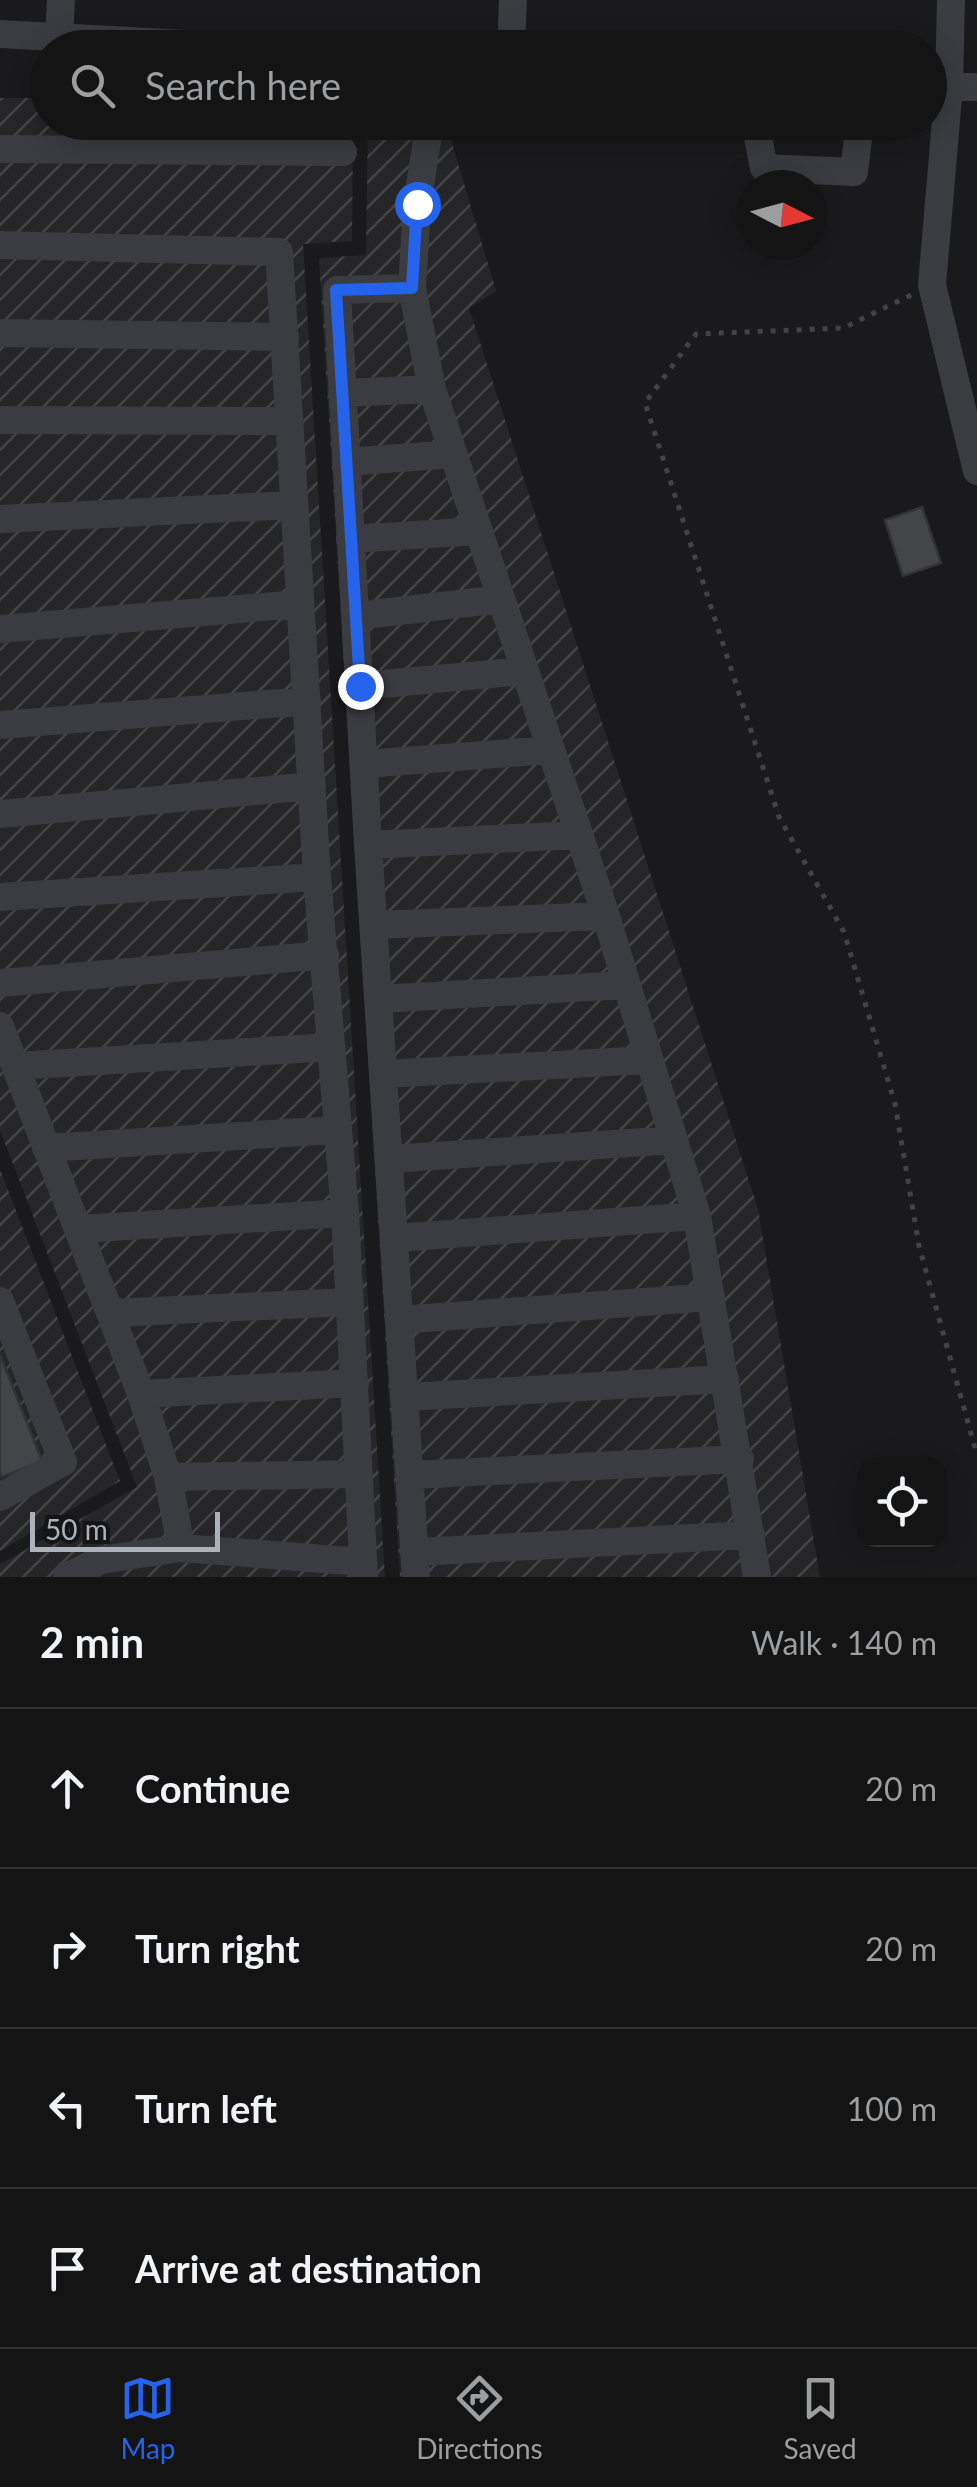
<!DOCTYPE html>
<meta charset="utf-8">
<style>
:root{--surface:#141415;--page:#212122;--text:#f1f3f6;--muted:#9d9ea0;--line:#333334;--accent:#2563eb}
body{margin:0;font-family:Lato,sans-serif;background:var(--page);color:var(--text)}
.controls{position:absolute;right:30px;bottom:30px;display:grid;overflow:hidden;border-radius:20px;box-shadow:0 5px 25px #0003}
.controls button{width:90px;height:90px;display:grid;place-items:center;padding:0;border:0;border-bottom:2px solid var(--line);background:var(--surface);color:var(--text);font:50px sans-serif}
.compass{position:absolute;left:737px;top:170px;width:90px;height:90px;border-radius:50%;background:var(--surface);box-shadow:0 5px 25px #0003;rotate:96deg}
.scale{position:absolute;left:30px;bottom:25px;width:190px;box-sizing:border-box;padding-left:10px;border:5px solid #adb1ba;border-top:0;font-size:28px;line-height:35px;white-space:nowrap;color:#adb1ba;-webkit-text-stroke:8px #151517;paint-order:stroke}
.stop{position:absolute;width:30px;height:30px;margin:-22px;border:8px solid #2563eb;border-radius:50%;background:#fff}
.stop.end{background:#2563eb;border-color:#fff;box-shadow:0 2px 10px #0008}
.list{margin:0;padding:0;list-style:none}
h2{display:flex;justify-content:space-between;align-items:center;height:130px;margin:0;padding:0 40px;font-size:42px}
h2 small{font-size:32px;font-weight:400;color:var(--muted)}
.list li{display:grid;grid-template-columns:65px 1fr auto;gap:30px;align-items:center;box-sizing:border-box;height:160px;padding:0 40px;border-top:2px solid var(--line)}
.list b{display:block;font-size:38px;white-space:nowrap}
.list em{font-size:32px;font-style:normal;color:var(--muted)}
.icon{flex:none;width:55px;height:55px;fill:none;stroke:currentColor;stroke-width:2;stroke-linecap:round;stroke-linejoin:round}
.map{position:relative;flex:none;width:977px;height:1577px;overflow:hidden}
.search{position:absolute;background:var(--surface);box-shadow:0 5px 25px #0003;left:30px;right:30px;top:30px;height:110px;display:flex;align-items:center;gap:25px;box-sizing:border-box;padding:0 35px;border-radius:55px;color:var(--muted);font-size:38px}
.sheet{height:770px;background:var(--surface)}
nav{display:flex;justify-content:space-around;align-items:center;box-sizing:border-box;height:140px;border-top:2px solid var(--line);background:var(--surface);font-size:28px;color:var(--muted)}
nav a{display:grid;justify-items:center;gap:5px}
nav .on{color:var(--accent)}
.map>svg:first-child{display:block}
</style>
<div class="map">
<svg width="977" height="1577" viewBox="0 0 977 1577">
<defs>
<pattern id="industrial-furrows" width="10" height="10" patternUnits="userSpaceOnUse" patternTransform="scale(2.5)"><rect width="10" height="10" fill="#262629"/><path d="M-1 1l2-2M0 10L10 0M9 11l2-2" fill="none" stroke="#434346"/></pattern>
</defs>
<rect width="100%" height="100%" fill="#1a1a1c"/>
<path fill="url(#industrial-furrows)" d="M0 98H47L48 122 353 123 352 241 303 244 385 1577H0V1564L137 1487 0 1130Z
M368 123H446L496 291 469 308 758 1209 820 1577H400L319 258 366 255Z
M0 1169 120 1481 0 1551Z"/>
<path fill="#444549" stroke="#343438" stroke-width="2.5" d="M922 507 941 563 903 576 885 520Z
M0 1355 42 1461 2 1477 0 1473Z"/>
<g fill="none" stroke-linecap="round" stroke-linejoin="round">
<path stroke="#414347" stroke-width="5" stroke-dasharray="5 8" stroke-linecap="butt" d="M911 295 843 328 696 334 645 403 779 817 844 932 895 1104 919 1246 977 1455"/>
<path stroke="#3b3c41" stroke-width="28" d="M951 0 949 85 932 285 977 471
M0 34 261 48
M59 37 61 0
M511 48 513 0
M930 84 977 87
M435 122 428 135 417 204 412 288 432 389 606 916 697 1216 757 1577
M755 122 764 168 854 172 860 122
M0 149 343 152
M0 245 279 252 317 877 345 1213 364 1577
M412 288 337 290 368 845 416 1577
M0 333 285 337
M342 393 432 389
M0 420 288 421
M346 462 453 454
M0 519 293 505
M350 539 479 531
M356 616 501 599
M0 629 299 604
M360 686 524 671
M0 725 307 701
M364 764 550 750
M0 814 312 786
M368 845 579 835
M0 897 317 877
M374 925 606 916
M0 983 325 955
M379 999 625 985
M0 1026 141 1394 168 1477 181 1548
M16 1066 331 1047
M384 1074 648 1060
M46 1148 336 1130
M390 1159 674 1140
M78 1229 345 1213
M395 1238 697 1216
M0 1301 63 1462 0 1497
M110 1313 349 1302
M399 1320 711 1297
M141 1394 355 1383
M406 1397 725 1379
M411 1475 740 1459
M168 1477 359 1474
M414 1552 751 1535
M67 1577 100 1560 181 1548 363 1562"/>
</g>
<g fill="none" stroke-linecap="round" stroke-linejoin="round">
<path stroke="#2563eb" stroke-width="12" d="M360 686 336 290 412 288 417 204"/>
</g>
</svg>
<div class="controls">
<button><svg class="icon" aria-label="locate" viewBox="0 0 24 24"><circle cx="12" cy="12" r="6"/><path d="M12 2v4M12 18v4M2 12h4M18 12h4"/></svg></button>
</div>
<svg class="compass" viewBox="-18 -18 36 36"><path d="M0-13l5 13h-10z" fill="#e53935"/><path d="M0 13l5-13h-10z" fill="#9d9ea0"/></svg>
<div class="scale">50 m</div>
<div class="stop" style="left:417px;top:204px"></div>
<div class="stop end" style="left:360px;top:686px"></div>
<div class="search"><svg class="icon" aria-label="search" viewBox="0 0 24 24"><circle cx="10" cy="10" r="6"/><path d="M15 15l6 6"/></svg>Search here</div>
</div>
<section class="sheet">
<h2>2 min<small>Walk · 140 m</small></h2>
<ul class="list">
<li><svg class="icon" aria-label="ahead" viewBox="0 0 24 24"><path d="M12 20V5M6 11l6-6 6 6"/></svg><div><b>Continue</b></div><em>20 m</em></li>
<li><svg class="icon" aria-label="right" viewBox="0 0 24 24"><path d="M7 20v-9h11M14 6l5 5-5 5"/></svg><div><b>Turn right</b></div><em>20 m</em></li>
<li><svg class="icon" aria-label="left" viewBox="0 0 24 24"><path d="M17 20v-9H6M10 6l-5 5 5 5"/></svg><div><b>Turn left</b></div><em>100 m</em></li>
<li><svg class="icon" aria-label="arrive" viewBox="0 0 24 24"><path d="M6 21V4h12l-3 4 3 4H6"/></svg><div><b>Arrive at destination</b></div></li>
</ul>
</section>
<nav>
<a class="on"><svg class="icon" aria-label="map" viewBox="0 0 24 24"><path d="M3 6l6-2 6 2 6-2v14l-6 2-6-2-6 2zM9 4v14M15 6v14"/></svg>Map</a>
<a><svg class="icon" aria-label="directions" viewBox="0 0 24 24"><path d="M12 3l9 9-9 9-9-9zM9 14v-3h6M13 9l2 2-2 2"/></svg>Directions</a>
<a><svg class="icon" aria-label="saved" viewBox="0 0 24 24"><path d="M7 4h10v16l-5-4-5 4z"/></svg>Saved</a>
</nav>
